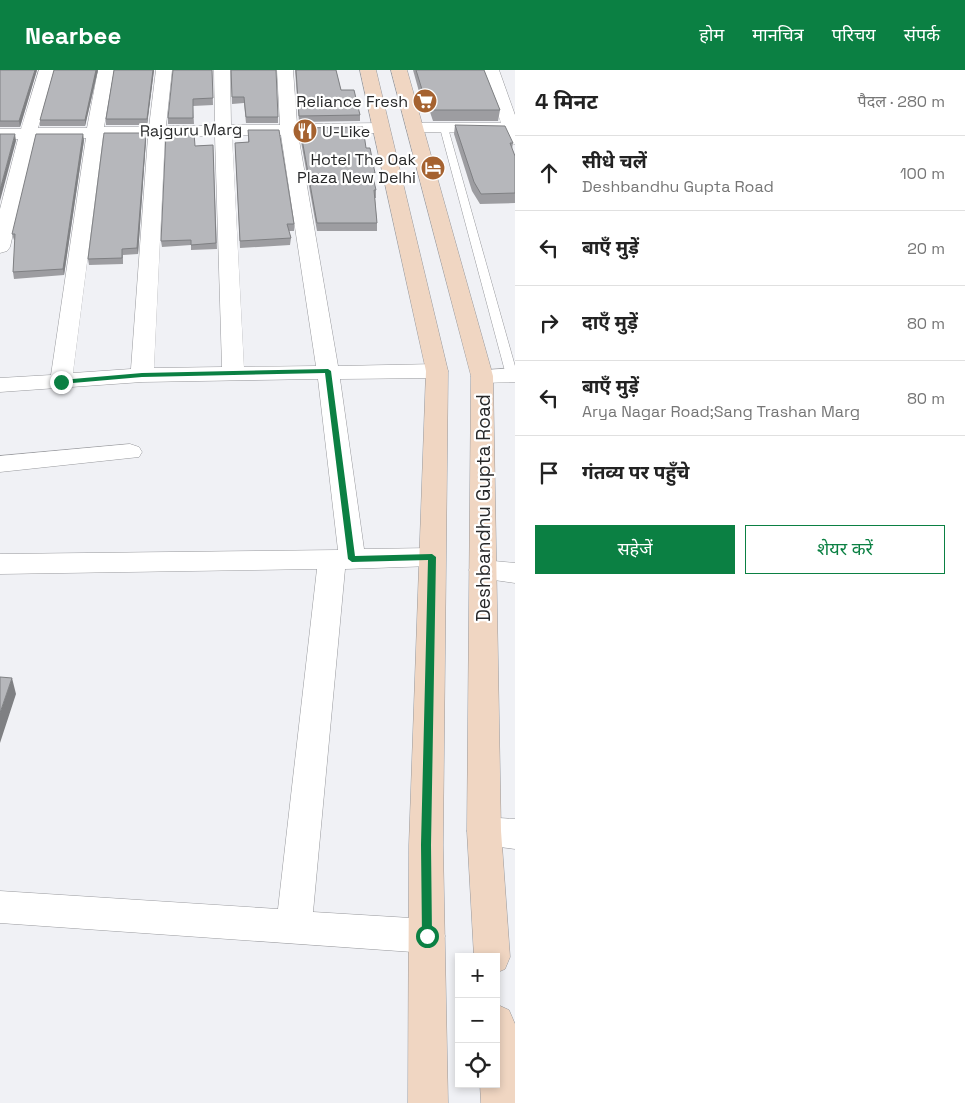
<!DOCTYPE html>
<html lang="hi">
<meta charset="utf-8">
<style>
:root{--surface:#fff;--page:#f6f6f6;--text:#222;--muted:#767676;--line:#e0e0e0;--accent:#0b8043}
body{margin:0;font-family:"Space Grotesk","Noto Sans Devanagari",sans-serif;background:var(--page);color:var(--text)}
.controls{position:absolute;right:15px;bottom:15px;display:grid;overflow:hidden;border-radius:0px;box-shadow:0 2px 8px #0003}
.controls button{width:45px;height:45px;display:grid;place-items:center;padding:0;border:0;border-bottom:1px solid var(--line);background:var(--surface);color:var(--text);font:25px sans-serif}
.stop{position:absolute;width:15px;height:15px;margin:-11px;border:4px solid #0b8043;border-radius:50%;background:#fff}
.stop.end{background:#0b8043;border-color:#fff;box-shadow:0 1px 5px #0008}
.list{margin:0;padding:0;list-style:none}
h2{display:flex;justify-content:space-between;align-items:center;height:65px;margin:0;padding:0 20px;font-size:21px}
h2 small{font-size:16px;font-weight:400;color:var(--muted)}
.list li{display:grid;grid-template-columns:32px 1fr auto;gap:15px;align-items:center;box-sizing:border-box;height:75px;padding:0 20px;border-top:1px solid var(--line)}
.list b{display:block;font-size:19px;white-space:nowrap}
.list p{margin:0;font-size:16px;white-space:nowrap;color:var(--muted)}
.list em{font-size:16px;font-style:normal;color:var(--muted)}
.actions{display:flex;gap:10px;padding:15px 20px}
.actions a{flex:1;padding:11px 0;border:1px solid var(--accent);border-radius:0px;text-align:center;font-size:18px;color:var(--accent)}
.actions .main{background:var(--accent);color:#fff}
.icon{flex:none;width:28px;height:28px;fill:none;stroke:currentColor;stroke-width:2;stroke-linecap:round;stroke-linejoin:round}
.map{position:relative;flex:none;width:515px;height:1033px;overflow:hidden}
header{display:flex;align-items:center;gap:30px;box-sizing:border-box;height:70px;padding:0 25px;background:var(--accent);color:#fff}
header strong{font-size:24px}
nav{display:flex;gap:28px;margin-inline-start:auto;font-size:18px}
main{display:flex}
aside{flex:1;background:var(--surface)}
.map>svg:first-child{display:block}
</style>
<header>
<strong>Nearbee</strong>
<nav><a>होम</a><a>मानचित्र</a><a>परिचय</a><a>संपर्क</a></nav>
</header>
<main>
<div class="map">
<svg width="515" height="1033" viewBox="0 0 515 1033">
<rect width="100%" height="100%" fill="#f0f1f5"/>
<g fill="none" stroke-linecap="round" stroke-linejoin="round">
<defs>
<path id="lane" d="M444 55 448 58 515 296V308L508 307 506 305 440 58Z"/>
<path id="street" d="M39 0H55L38 58H87L98 0H114L104 57H149L156 0H172L166 56H215L214 0H230L231 55H280L277 0H293L297 54 381 53 387 54 389 58 387 62 381 63 298 64 338 296 437 294 445 296 448 301 445 306 437 308 340 309 364 479 432 478 441 480 445 487 441 494 432 496 345 499 313 842 427 849 440 854 445 866 440 878 427 883 0 853V821L278 839 317 499 0 504V484L338 480 318 309 142 312 0 322V308L51 305 86 68H35L10 177 7 181 0 183V139L18 69H0V59H21ZM232 65H281L316 296 244 297ZM165 66H215L222 297 154 298ZM103 67H148L131 299 73 303Z
M483 0H499L515 45V74L509 73 505 63 408 62 406 58 408 54 414 53H501Z
M515 298V312L482 313 474 311 471 306 474 301Z
M130 374 139 377 142 382 139 387 0 402V386Z
M483 490 515 493V513L473 507 469 500 473 493Z
M484 747 515 749V779L484 775 472 771 467 761 472 751Z"/>
<path id="secondary" d="M360 0H376L448 301 443 775 448 1033H408L409 775 426 301Z
M391 0H407L493 306 501 761 510 887 505 899 496 903V887H474L467 761 471 306Z
M496 934 509 940 515 954V1033H481L480 1014H496Z"/>
</defs>
<use href="#lane" stroke="#98999d" stroke-width="1"/>
<use href="#street" stroke="#98999d" stroke-width="1"/>
<use href="#secondary" stroke="#98999d" stroke-width="1"/>
<use href="#lane" fill="#fff" fill-rule="evenodd"/>
<use href="#street" fill="#fff" fill-rule="evenodd"/>
<use href="#secondary" fill="#f0d6c2" fill-rule="evenodd"/>
</g>
<path fill="#9d9da1" d="M0 0H37L20 57H0Z
M54 0H98L85 56H40V50Z
M114 0H154L147 55H106V49Z
M212 0 213 35 193 36 194 54H168V48Z
M231 0 278 47V53H246L244 33 232 34Z
M295 0H336L341 20 360 45V51L299 52Z
M413 0H484L500 40 498 51H433L428 36H423Z
M455 55 513 73 512 79 515 86V133L480 134 472 121 454 64Z
M300 58 366 78 375 103 374 111 376 120V128H375L377 153V161H317L300 66Z
M248 60 294 154V161H289L291 168 290 175 240 178 235 73 248 72Z
M146 69 138 184 123 185V194L89 195 88 189Z
M84 70 64 205 14 209 13 202 15 170H14L12 164Z
M213 75 217 179 191 180V175L162 177 161 171 195 76Z"/>
<path fill="#7f8083" d="M35 0H37L20 57 19 51Z
M96 0H98L85 56V50Z
M153 0H154L147 55V49Z
M146 63V69L138 184 137 178Z
M15 64 16 71 0 131V120Z
M83 64 84 70 64 205 63 199Z
M12 608 16 624 0 673V643Z"/>
<path fill="#b6b7bb" stroke="#7f8083" d="M0 0H35L19 51H0Z
M54 0H96L85 50H40Z
M114 0H153L147 49H106Z
M173 0H212L213 28 193 29V48H168Z
M231 0H276L278 47H246L244 27H232Z
M296 0H336L341 20H354L360 45 299 46Z
M416 0H484L500 40H434L430 26H424Z
M455 55 505 56 513 73H510L515 86V123L481 124 474 112Z
M363 57 366 78H370L375 103H372L376 120H374L377 153H317L300 58Z
M248 60H279L294 154H287L291 168 240 171 235 73 249 72Z
M104 63H146L137 178 122 179V188L88 189Z
M166 63H194L195 76 213 75 216 173 191 175V170L161 171Z
M0 64H15L0 120Z
M36 64H83L63 199 13 202 15 164H12Z
M0 607 12 608 0 643Z"/>
<path fill="#0b8043" d="M328 299 331 301 355 486 432 484 436 487 431 775 432 866 427 871 422 866 421 775 428 490 352 492 348 489 325 303 142 307 61 314 57 312 61 310 142 303Z"/>
<defs>
<symbol id="supermarket-disc" viewBox="-11 -11 22 22"><circle r="9.5" fill="#a56230" stroke="#fff"/><path d="M-6-5.5h2.5l.6 2H6L4.5 2H-2.5L-4.4-4H-6ZM-1.5 3.2a1.3 1.3 0 1 0 .1 0ZM3 3.2a1.3 1.3 0 1 0 .1 0Z" fill="#fff"/></symbol>
<symbol id="restaurant-disc" viewBox="-11 -11 22 22"><circle r="9.5" fill="#a56230" stroke="#fff"/><path d="M-5-6h1v4h1v-4h1v4h1v-4h1v5L-1.5 .5V6h-2V.5L-5-1ZM5-6V6H3V1.5H1.5Q1.5-4 5-6Z" fill="#fff"/></symbol>
<symbol id="hotel-disc" viewBox="-11 -11 22 22"><circle r="9.5" fill="#a56230" stroke="#fff"/><path d="M-6-4.5h1.5V1H6V5H4.5V3h-9V5H-6ZM-4 0a1.8 1.8 0 1 1 3.6 0ZM.5 0V-2.5h3Q6-2.5 6 0Z" fill="#fff"/></symbol>
</defs>
<g fill-rule="evenodd">
<use href="#supermarket-disc" x="411" y="17" width="28" height="28"/>
<use href="#restaurant-disc" x="291" y="47" width="28" height="28"/>
<use href="#hotel-disc" x="419" y="84" width="28" height="28"/>
</g>
<g text-anchor="middle" dominant-baseline="central" stroke-width="4.5" stroke-linejoin="round" paint-order="stroke">
<g font-size="16" fill="#28292a" stroke="#fff" text-anchor="end">
<text x="408" y="31">Reliance Fresh</text>
<text x="322" y="61" text-anchor="start">U-Like</text>
<text x="416" y="89">Hotel The Oak<tspan x="416" dy="18">Plaza New Delhi</tspan></text>
</g>
<g font-size="16" fill="#28292a" stroke="#fff">
<text transform="translate(191 60) rotate(-1)">Rajguru Marg</text>
</g>
<g font-size="19" fill="#28292a" stroke="#fff">
<text transform="translate(483 438) rotate(-90)">Deshbandhu Gupta Road</text>
</g>
</g>
</svg>
<div class="controls">
<button>+</button>
<button>−</button>
<button><svg class="icon" aria-label="locate" viewBox="0 0 24 24"><circle cx="12" cy="12" r="6"/><path d="M12 2v4M12 18v4M2 12h4M18 12h4"/></svg></button>
</div>
<div class="stop" style="left:427px;top:866px"></div>
<div class="stop end" style="left:61px;top:312px"></div>
</div>
<aside>
<h2>4 मिनट<small>पैदल · 280 m</small></h2>
<ul class="list">
<li><svg class="icon" aria-label="ahead" viewBox="0 0 24 24"><path d="M12 20V5M6 11l6-6 6 6"/></svg><div><b>सीधे चलें</b><p>Deshbandhu Gupta Road</p></div><em>100 m</em></li>
<li><svg class="icon" aria-label="left" viewBox="0 0 24 24"><path d="M17 20v-9H6M10 6l-5 5 5 5"/></svg><div><b>बाएँ मुड़ें</b></div><em>20 m</em></li>
<li><svg class="icon" aria-label="right" viewBox="0 0 24 24"><path d="M7 20v-9h11M14 6l5 5-5 5"/></svg><div><b>दाएँ मुड़ें</b></div><em>80 m</em></li>
<li><svg class="icon" aria-label="left" viewBox="0 0 24 24"><path d="M17 20v-9H6M10 6l-5 5 5 5"/></svg><div><b>बाएँ मुड़ें</b><p>Arya Nagar Road;Sang Trashan Marg</p></div><em>80 m</em></li>
<li><svg class="icon" aria-label="arrive" viewBox="0 0 24 24"><path d="M6 21V4h12l-3 4 3 4H6"/></svg><div><b>गंतव्य पर पहुँचे</b></div></li>
</ul>
<div class="actions"><a class="main">सहेजें</a><a>शेयर करें</a></div>
</aside>
</main>
